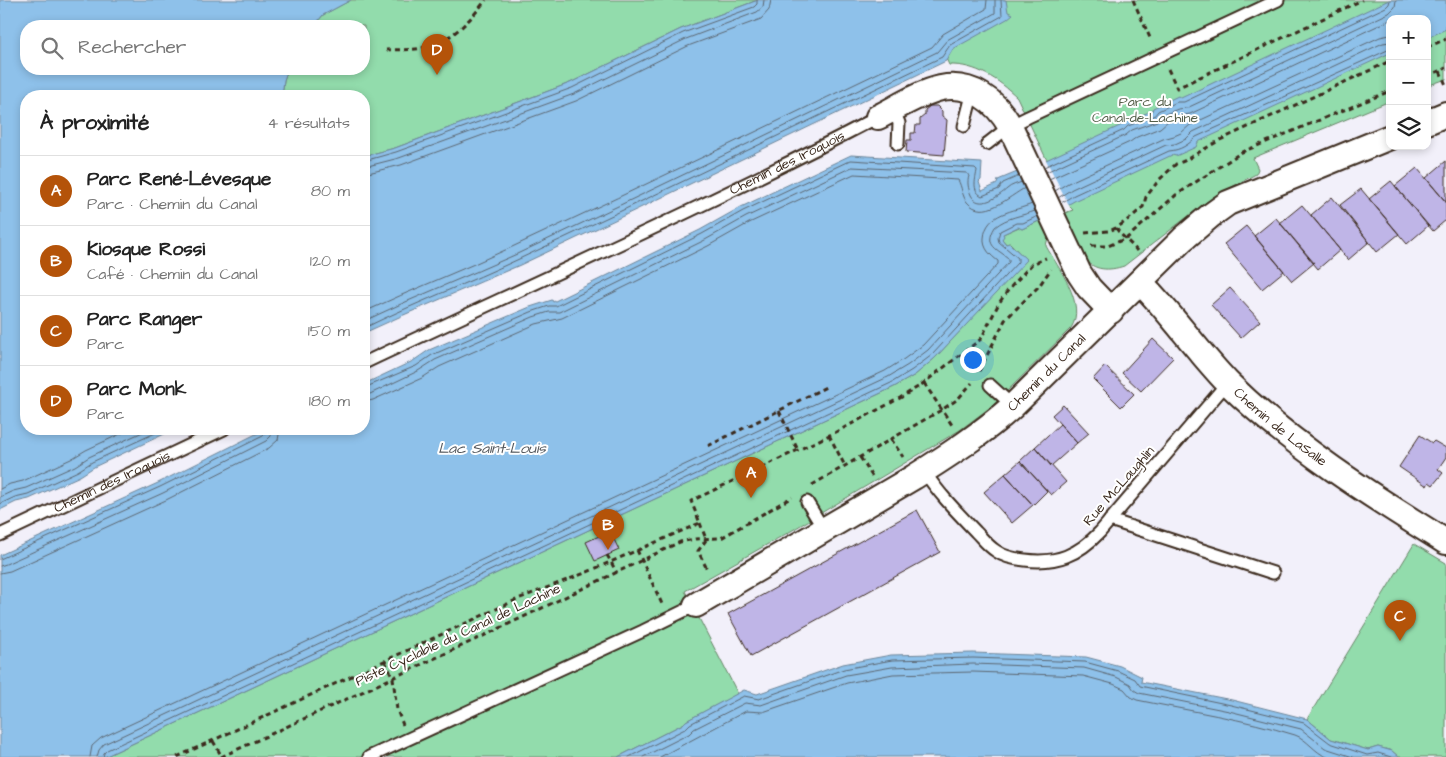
<!DOCTYPE html>
<html lang="fr">
<meta charset="utf-8">
<style>
:root{--surface:#fff;--page:#f2f2f2;--text:#222;--muted:#767676;--line:#e0e0e0;--accent:#b45309}
body{margin:0;font-family:"Architects Daughter",sans-serif;background:var(--page);color:var(--text)}
.controls{position:absolute;right:15px;top:15px;display:grid;overflow:hidden;border-radius:10px;box-shadow:0 2px 8px #0003}
.controls button{width:45px;height:45px;display:grid;place-items:center;padding:0;border:0;border-bottom:1px solid var(--line);background:var(--surface);color:var(--text);font:25px sans-serif}
.you{position:absolute;left:972px;top:359px;width:18px;height:18px;margin:-12px;border:4px solid #fff;border-radius:50%;background:#1a73e8;box-shadow:0 0 0 8px #1a73e833}
.badge{display:grid;place-items:center;width:32px;height:32px;border-radius:50%;background:var(--accent);color:#fff;font-size:16px;font-weight:700}
.pin{position:absolute;translate:-50% -41px;filter:drop-shadow(0 1px 2px #0008)}
.pin::after{content:'';position:absolute;top:26px;width:18px;height:15px;background:inherit;clip-path:polygon(0 0,100% 0,50% 100%)}
.list{margin:0;padding:0;list-style:none}
h2{display:flex;justify-content:space-between;align-items:center;height:65px;margin:0;padding:0 20px;font-size:21px}
h2 small{font-size:16px;font-weight:400;color:var(--muted)}
.list li{display:grid;grid-template-columns:32px 1fr auto;gap:15px;align-items:center;box-sizing:border-box;height:70px;padding:0 20px;border-top:1px solid var(--line)}
.list b{display:block;font-size:19px;white-space:nowrap}
.list p{margin:0;font-size:16px;white-space:nowrap;color:var(--muted)}
.list em{font-size:16px;font-style:normal;color:var(--muted)}
.icon{flex:none;width:28px;height:28px;fill:none;stroke:currentColor;stroke-width:2;stroke-linecap:round;stroke-linejoin:round}
.map{position:relative;flex:none;width:1446px;height:757px;overflow:hidden}
.search{position:absolute;background:var(--surface);box-shadow:0 2px 8px #0003;left:20px;top:20px;width:350px;height:55px;display:flex;align-items:center;gap:12px;box-sizing:border-box;padding:0 18px;border-radius:20px;color:var(--muted);font-size:19px}
.panel{position:absolute;background:var(--surface);box-shadow:0 2px 8px #0003;left:20px;top:90px;width:350px;height:345px;border-radius:20px}
.map>svg:first-child{display:block}
</style>
<div class="map">
<svg width="1446" height="757" viewBox="0 0 1446 757">
<rect width="100%" height="100%" fill="#f2f0fa"/>
<filter id="ink" filterUnits="userSpaceOnUse"><feTurbulence type="fractalNoise" baseFrequency=".02" numOctaves="2"/><feDisplacementMap in="SourceGraphic" scale="10" xChannelSelector="R" yChannelSelector="G"/><feConvolveMatrix kernelMatrix="1 2 1 2 8 2 1 2 1" color-interpolation-filters="sRGB"/></filter>
<g filter="url(#ink)">
<path fill="#92dcac" stroke="#668365" d="M351 0H758L681 29 570 83 395 148 364 156V96H282L284 80 288 69H364V26H314L323 15Z
M919 0H1446V79L1427 86V19H1390V101L1253 158 1258 169 1256 174 1213 197 1124 266C1109 271 1094 271 1084 258L1062 214 1073 210 1068 205 1017 97C999 80 976 64 949 65Z
M1041 220 1048 237 1046 246C1058 268 1087 304 1071 328L992 406 960 430 791 531 685 591 738 694 686 721 683 724 618 757H104L894 387 915 375 935 358 1026 260 1010 243 1006 244 1002 239 1003 234 1019 227 1022 229Z
M1414 544 1446 563V757H1399L1392 751 1378 747 1368 750 1331 739 1307 719Z"/>
<path fill="#8ec1ea" stroke="#6d8598" d="M0 0H351L323 15 314 26H26V69H288L284 80 282 96H26V429H175L94 467 80 476 29 499 16 502 0 510Z
M758 0H1006L1008 12 1013 14 1007 19 953 49 946 61C804 129 662 198 520 265 468 288 415 309 364 333V156L395 148 570 83 681 29Z
M1389 0H1446V29L1429 37 1427 36V19H1390V53L1198 142 1196 147 1176 156 1172 155 1076 200 1041 220 1022 229 1018 227 1003 234 1004 236 1002 239 1006 244 1009 243 1027 260 935 358 915 375 894 387 104 757H0V555L158 483 266 429H364V384L413 361 429 350 530 307 552 300 553 302 700 230 741 207 851 155 982 163 981 180 979 182 982 191 997 184 998 180 1046 160 1122 125 1123 122 1152 111 1153 108 1178 96 1181 98Z
M973 653 1086 657 1120 666 1142 677 1141 682 1232 700 1307 719 1331 739 1368 750 1378 747 1392 751 1399 757H618L683 724 686 721 744 690 757 694 843 664 891 655Z"/>
<path fill="#f2f0fa" d="M1045 158 1070 207 1042 223 1017 169Z"/>
<g fill="none" stroke-linecap="round" stroke-linejoin="round">
<path stroke="#5c6670" stroke-width="1" d="M364 161 396 152 572 88 683 33 754 7 757 4V0
M364 167 399 158 574 94 686 39 757 12 763 7 764 0
M1044 167 1124 130 1128 126 1154 116 1158 111 1177 102H1184L1386 7 1389 4 1390 0
M1046 172 1126 135 1132 130 1157 121 1163 115 1178 109 1187 108 1389 13 1395 7 1396 0
M364 174 401 165 576 101 688 46 761 19 769 10 771 0
M1049 179 1130 142 1137 137 1160 128 1168 121 1179 116 1190 114 1390 20
M1055 191 1068 183 1163 139 1174 136 1181 133 1190 125 1380 37 1390 35
M1058 198 1072 189 1166 145 1175 144 1186 139 1193 132 1383 43 1390 42
M1061 203 1074 195 1169 151C1181 150 1188 145 1196 137L1390 49
M364 312C413 289 463 270 512 247 653 182 792 114 932 47L943 34 986 9 987 0
M364 321C414 297 466 277 517 254 657 188 797 120 937 52L947 40 995 13V0
M364 328C415 303 468 283 519 259 661 193 801 124 942 57L950 45 1002 16 1001 0
M364 388 416 366 432 355 531 312 549 306H556L702 234 743 211 851 160 975 168 977 170C976 179 971 190 982 196L999 189 1003 183 1019 176
M364 395 370 394 418 371 435 360 533 317 549 312H559L705 240 746 217 852 167 967 173 969 176C967 182 968 188 971 195 979 211 999 196 1007 189 1011 185 1017 184 1022 182
M364 402 373 400 422 378 439 367 536 324 562 318 708 246 749 223 854 174 958 180C962 187 962 196 967 202 984 222 1009 196 1025 188
M0 489 10 484 23 481 71 459 86 450 131 429
M0 497 13 491 26 488 75 466 89 457 149 429
M0 504 15 497 28 494 78 471 92 462 164 429
M0 559 160 487 263 436 266 433V429
M0 566 6 564 163 493 266 441 271 436 273 429
M0 573 10 571 166 500 269 448 278 440 280 429
M90 757 92 746 101 738 885 371 904 359 923 345 998 264V261C990 255 983 248 984 238 986 212 1014 212 1032 204
M97 757 99 750 104 744 888 377 908 365 928 350 1009 262V259C999 249 983 247 995 227 1007 217 1022 216 1035 211
M103 757 104 753 107 750 891 383 912 370 932 355 1018 262V258L999 242 998 238 1000 231 1016 223H1023L1038 216
M629 757 685 729 690 724 744 696 759 699 844 669 892 660 973 658 1085 662 1118 671 1135 679 1140 686 1231 705 1304 723 1330 743 1367 755 1378 753 1391 757
M643 757 689 734 694 729 745 703 761 705 846 675 892 667 973 664 1084 668 1116 677 1130 684 1134 690 1139 693 1229 711 1301 729 1325 748 1353 757
M660 757 746 711 763 712 847 683 893 674 973 672 1083 676 1113 684 1124 689 1131 697 1137 700C1190 711 1244 719 1295 735 1307 739 1315 753 1327 757"/>
</g>
<path fill="#bfb5e7" stroke="#3b2a1e" d="M930 106H937L942 111V116L947 120 944 155 906 152 907 140H911V133H915L916 125H920V119L925 115V110Z
M1446 161V202L1426 178Z
M1417 168 1446 202V220L1433 231 1395 186Z
M1391 181 1428 226 1407 244 1369 199Z
M1361 189 1399 234 1377 252 1340 205Z
M1332 197 1369 242 1348 260 1311 215Z
M1302 205 1340 250 1318 269 1280 223Z
M1276 218 1314 263 1292 281 1254 236Z
M1246 226 1284 271 1262 289 1224 244Z
M1230 288 1260 321 1241 338 1211 305Z
M1153 339 1173 358 1141 391 1122 373Z
M1105 366 1134 394 1121 407 1093 379Z
M1063 405 1089 433 1077 443 1052 415Z
M1060 424 1077 443 1051 466 1035 447Z
M1420 435 1432 443 1434 441 1446 448V457L1438 469 1443 473 1433 485 1429 482 1427 486 1399 467Z
M1035 447 1066 482 1051 495 1020 461Z
M1020 461 1047 491 1033 505 1005 474Z
M1005 474 1033 505 1012 523 984 492Z
M917 510 940 552 751 656 728 614Z
M610 531 619 550 595 561 586 542Z"/>
<g fill="none" stroke-linecap="round" stroke-linejoin="round">
<defs>
<g id="lane">
<path d="M893 109 899 123 898 144"/>
<path d="M964 126 973 91"/>
<path d="M987 144 1010 126 1028 117 1278 0"/>
<path id="s1" d="M364 363C536 282 710 205 878 117"/>
<path d="M990 385 1013 406"/>
<path d="M924 471C939 494 957 512 976 532 982 538 988 546 996 551 1004 557 1015 559 1025 560 1057 564 1078 555 1100 532L1228 382"/>
<path d="M807 502 824 530"/>
<path d="M1110 520 1273 573"/>
<path id="s2" d="M0 535 224 429"/>
<path d="M369 757 643 631 696 605"/>
</g>
<g id="street">
<path d="M878 117C898 107 919 93 941 88 971 82 996 101 1010 126L1079 273 1089 288 1111 311"/>
<path d="M1427 122 1446 114"/>
<path id="s3" d="M1141 283C1172 314 1197 351 1228 383 1292 446 1370 495 1446 542"/>
<path id="s4" d="M696 605 914 477C949 455 983 433 1013 406L1183 239 1210 216 1228 203 1390 137"/>
</g>
</defs>
<use href="#lane" stroke="#3b2a1e" stroke-width="15"/>
<use href="#street" stroke="#3b2a1e" stroke-width="28"/>
<path stroke="#3b2a1e" stroke-width="3" stroke-dasharray="5 4" stroke-linecap="butt" d="M1133 0 1151 40
M1427 47 1446 39
M386 50C399 49 413 51 425 47 453 40 469 21 486 0
M1168 69 1177 88 1362 0
M1440 71 1446 85
M1427 76 1446 68
M1116 228C1121 236 1131 243 1137 251
M1085 233 1109 231 1118 227 1134 215 1143 207 1146 197 1159 180 1176 164 1184 161 1220 140 1390 61
M1091 246H1108L1127 238 1176 195 1242 152 1390 91
M965 352 979 374
M979 371 1005 320 1039 286 1051 269
M924 383 952 425
M779 411 798 450
M829 435 845 466
M891 439 903 457
M708 446 828 386
M860 457 872 476
M812 485 943 409 958 399 972 383
M700 523 706 539
M706 540 698 551 708 571
M637 550 662 604
M607 555 617 573
M385 661 393 678 397 710 403 725
M213 741 222 757
M177 757 518 599 585 573 700 523 691 501 840 430 900 398 921 385 981 339 999 303 1009 289 1032 264 1046 258
M221 757 494 631 680 542 695 539 721 538 792 497"/>
<use href="#lane" stroke="#fff" stroke-width="11"/>
<use href="#street" stroke="#fff" stroke-width="24"/>
</g>
</g>
<g text-anchor="middle" dominant-baseline="central" stroke-width="4" stroke-linejoin="round" paint-order="stroke">
<g font-size="14" fill="#555f49" stroke="#fff">
<text x="1145" y="102">Parc du<tspan x="1145" dy="16">Canal-de-Lachine</tspan></text>
</g>
<g font-size="14" fill="#3b2a1e" stroke="#fff">
<text stroke="none"><textPath href="#s1" startOffset="468">Chemin des Iroquois</textPath></text>
<text stroke="none"><textPath href="#s4" startOffset="422">Chemin du Canal</textPath></text>
<text stroke="none"><textPath href="#s3" startOffset="201">Chemin de LaSalle</textPath></text>
<text stroke="none"><textPath href="#s2" startOffset="124">Chemin des Iroquois</textPath></text>
<text transform="translate(1119 486) rotate(-49)">Rue McLaughlin</text>
<text transform="translate(458 635) rotate(-25)">Piste Cyclable du Canal de Lachine</text>
</g>
<g font-size="15" font-style="italic" fill="#54575b" stroke="#fff">
<text x="492" y="448">Lac Saint-Louis</text>
</g>
</g>
</svg>
<div class="controls">
<button>+</button>
<button>−</button>
<button><svg class="icon" aria-label="layers" viewBox="0 0 24 24"><path d="M12 4l9 5-9 5-9-5zM3 14l9 5 9-5"/></svg></button>
</div>
<div class="you"></div>
<div class="pin badge" style="left:751px;top:498px">A</div>
<div class="pin badge" style="left:608px;top:550px">B</div>
<div class="pin badge" style="left:1400px;top:641px">C</div>
<div class="pin badge" style="left:437px;top:75px">D</div>
<div class="search"><svg class="icon" aria-label="search" viewBox="0 0 24 24"><circle cx="10" cy="10" r="6"/><path d="M15 15l6 6"/></svg>Rechercher</div>
<section class="panel">
<h2>À proximité<small>4 résultats</small></h2>
<ul class="list">
<li><span class="badge">A</span><div><b>Parc René-Lévesque</b><p>Parc · Chemin du Canal</p></div><em>80 m</em></li>
<li><span class="badge">B</span><div><b>Kiosque Rossi</b><p>Café · Chemin du Canal</p></div><em>120 m</em></li>
<li><span class="badge">C</span><div><b>Parc Ranger</b><p>Parc</p></div><em>150 m</em></li>
<li><span class="badge">D</span><div><b>Parc Monk</b><p>Parc</p></div><em>180 m</em></li>
</ul>
</section>
</div>
